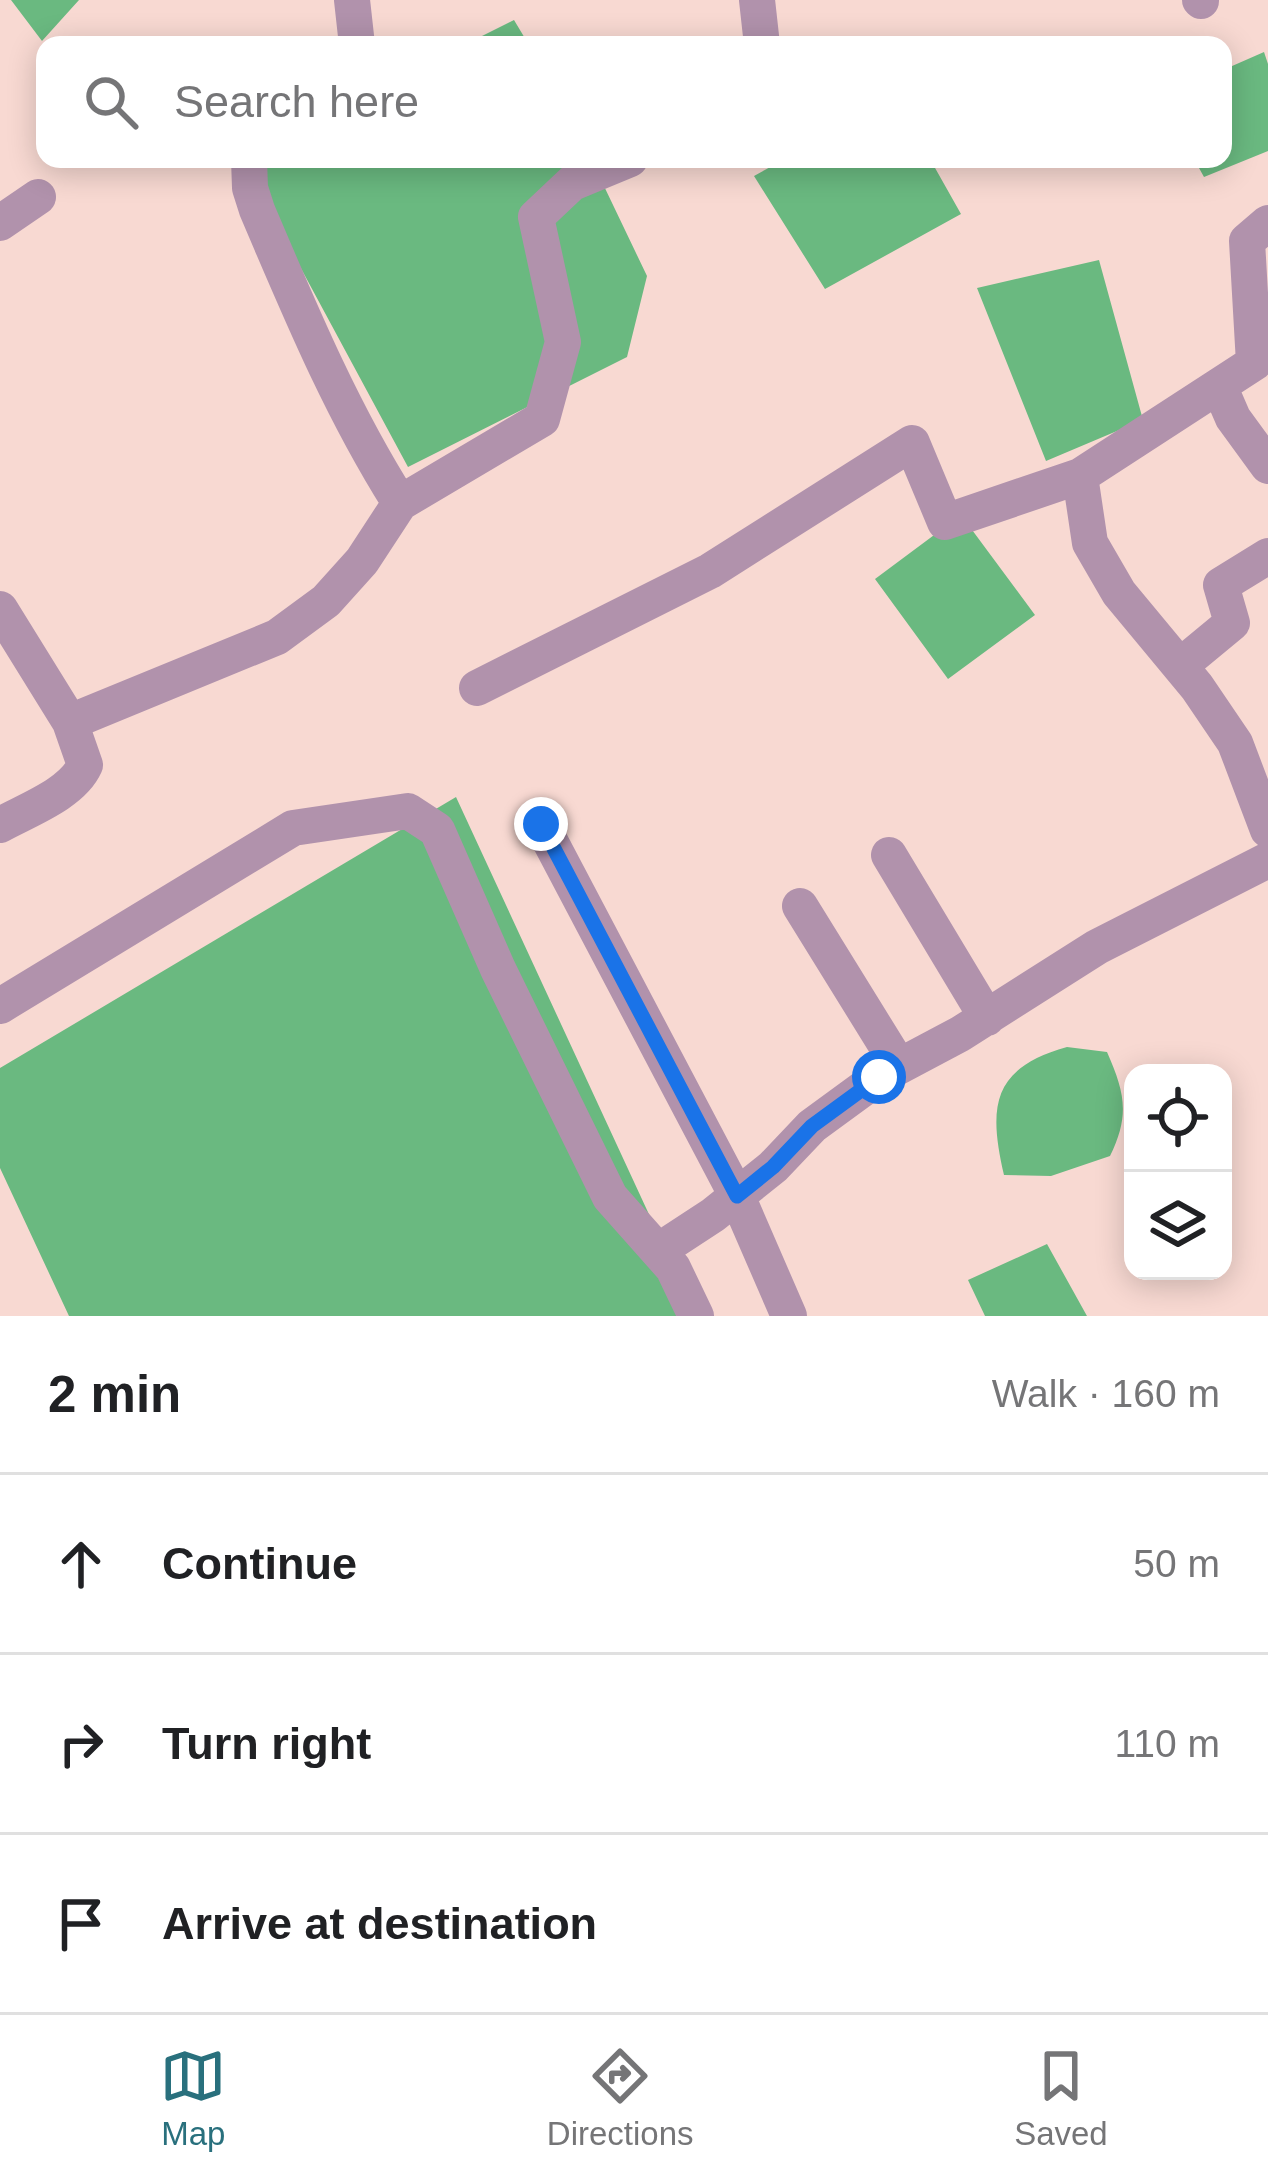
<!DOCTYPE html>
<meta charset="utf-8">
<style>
:root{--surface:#fff;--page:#f6f6f6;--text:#202124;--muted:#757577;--line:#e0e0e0;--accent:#29707d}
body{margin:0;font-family:Helvetica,sans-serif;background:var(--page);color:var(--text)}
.controls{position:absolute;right:36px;bottom:36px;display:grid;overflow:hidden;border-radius:24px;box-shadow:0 6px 30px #0003}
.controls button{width:108px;height:108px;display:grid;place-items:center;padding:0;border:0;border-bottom:3px solid var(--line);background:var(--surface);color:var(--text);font:60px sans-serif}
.stop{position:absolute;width:36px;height:36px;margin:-27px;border:9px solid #1a73e8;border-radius:50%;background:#fff}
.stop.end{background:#1a73e8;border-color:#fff;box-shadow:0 3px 12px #0008}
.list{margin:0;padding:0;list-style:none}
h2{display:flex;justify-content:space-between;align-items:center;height:156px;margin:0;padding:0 48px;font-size:51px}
h2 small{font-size:39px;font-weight:400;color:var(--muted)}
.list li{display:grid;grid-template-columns:78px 1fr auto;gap:36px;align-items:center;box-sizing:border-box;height:180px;padding:0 48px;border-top:3px solid var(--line)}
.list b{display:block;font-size:45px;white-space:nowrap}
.list em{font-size:39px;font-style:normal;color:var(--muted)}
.icon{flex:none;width:66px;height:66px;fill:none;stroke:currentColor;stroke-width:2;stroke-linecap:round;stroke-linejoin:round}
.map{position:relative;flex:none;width:1268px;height:1316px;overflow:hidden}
.search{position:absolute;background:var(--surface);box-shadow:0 6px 30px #0003;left:36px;right:36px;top:36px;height:132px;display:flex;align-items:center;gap:30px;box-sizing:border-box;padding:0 42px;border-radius:24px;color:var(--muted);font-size:45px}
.sheet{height:696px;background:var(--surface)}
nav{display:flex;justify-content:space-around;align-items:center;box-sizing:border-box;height:168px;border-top:3px solid var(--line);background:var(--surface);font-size:33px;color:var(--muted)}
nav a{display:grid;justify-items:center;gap:6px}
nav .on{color:var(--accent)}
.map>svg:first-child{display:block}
</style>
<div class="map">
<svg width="1268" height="1316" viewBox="0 0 1268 1316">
<rect width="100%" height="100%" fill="#f8d9d2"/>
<path fill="#6ab980" d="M11 0H79L42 41Z
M514 20 529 45H464Z
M1264 52 1268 64V151L1204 177 1194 159H1223V70Z
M242 159H591L647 276 627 357 408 467Z
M785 159H930L961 214 825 289 754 176Z
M1099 260 1143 420 1046 461 977 288Z
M961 515 1035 615 948 679 875 579Z
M456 797 696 1316H69L0 1168V1068Z
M1067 1047 1107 1052C1125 1093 1130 1115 1110 1156L1051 1176 1004 1175C988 1106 992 1068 1067 1047Z
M1047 1244 1087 1316H985L968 1280Z"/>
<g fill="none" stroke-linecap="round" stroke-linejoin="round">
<path stroke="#b192ac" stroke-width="36" d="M352 0 357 45
M757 0 762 45
M1200 0 1201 1
M249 159 250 188 257 210C300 311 341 410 400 503
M0 223 38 197
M1220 388 1233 418 1268 466
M1080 476 1090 543 1119 593 1197 687 1235 743 1268 830
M0 609 70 722 85 765C72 794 27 810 0 825
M1180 666 1232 623 1221 585 1268 556
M477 688 710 571 912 443 945 522 1080 476 1254 363 1247 241 1268 223
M70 722 277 637 326 601 362 561 400 503 542 419 563 342 536 217 572 183 630 159
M541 824 737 1196 789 1316
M889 855 987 1018
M800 906 899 1066
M0 1006 293 828 408 811 437 830 498 969 610 1197 673 1268 696 1316
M658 1251 713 1215 773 1167 812 1126 879 1077 960 1034 1097 947 1268 860"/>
</g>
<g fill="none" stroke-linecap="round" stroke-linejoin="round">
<path stroke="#1a73e8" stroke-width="15" d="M541 824 737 1196 773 1167 812 1126 879 1077"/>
</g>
</svg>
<div class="controls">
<button><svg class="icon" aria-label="locate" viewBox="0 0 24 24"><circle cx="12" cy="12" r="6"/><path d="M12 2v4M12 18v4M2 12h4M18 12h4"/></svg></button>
<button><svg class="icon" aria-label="layers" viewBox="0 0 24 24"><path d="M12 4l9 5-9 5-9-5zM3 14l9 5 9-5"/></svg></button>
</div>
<div class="stop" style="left:879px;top:1077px"></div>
<div class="stop end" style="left:541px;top:824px"></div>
<div class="search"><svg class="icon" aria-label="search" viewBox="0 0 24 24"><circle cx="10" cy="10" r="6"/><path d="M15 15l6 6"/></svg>Search here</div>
</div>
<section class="sheet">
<h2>2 min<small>Walk · 160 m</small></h2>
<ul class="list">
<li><svg class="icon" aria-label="ahead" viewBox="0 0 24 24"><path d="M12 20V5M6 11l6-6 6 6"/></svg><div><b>Continue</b></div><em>50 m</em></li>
<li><svg class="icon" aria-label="right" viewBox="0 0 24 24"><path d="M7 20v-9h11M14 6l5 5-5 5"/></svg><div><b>Turn right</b></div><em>110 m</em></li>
<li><svg class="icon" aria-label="arrive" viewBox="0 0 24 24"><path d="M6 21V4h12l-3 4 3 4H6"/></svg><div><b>Arrive at destination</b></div></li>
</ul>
</section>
<nav>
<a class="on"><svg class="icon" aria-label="map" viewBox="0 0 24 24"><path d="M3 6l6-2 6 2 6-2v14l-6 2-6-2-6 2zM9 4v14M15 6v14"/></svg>Map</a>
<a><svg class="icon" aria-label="directions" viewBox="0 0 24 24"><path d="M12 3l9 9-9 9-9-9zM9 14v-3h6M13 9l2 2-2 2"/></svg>Directions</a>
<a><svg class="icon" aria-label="saved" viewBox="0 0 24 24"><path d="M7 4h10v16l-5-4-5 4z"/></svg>Saved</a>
</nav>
